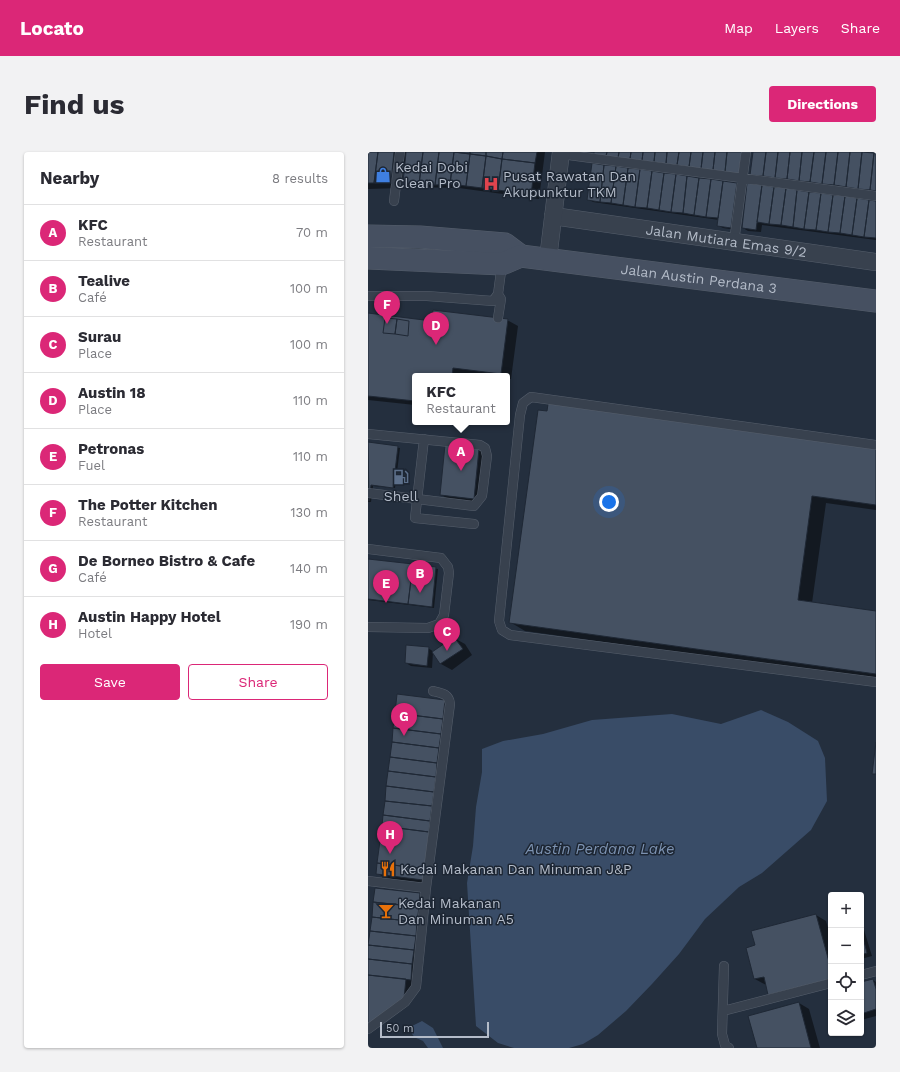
<!DOCTYPE html>
<meta charset="utf-8">
<style>
:root{--surface:#fff;--page:#f2f2f3;--text:#2b2b33;--muted:#7c7c81;--line:#e1e1e2;--accent:#db2777}
body{margin:0;font-family:"Work Sans",sans-serif;background:var(--page);color:var(--text)}
.controls{position:absolute;right:12px;bottom:12px;display:grid;overflow:hidden;border-radius:4px;box-shadow:0 1px 3px #0004}
.controls button{width:36px;height:36px;display:grid;place-items:center;padding:0;border:0;border-bottom:1px solid var(--line);background:var(--surface);color:var(--text);font:20px sans-serif}
.scale{position:absolute;left:12px;bottom:10px;width:109px;box-sizing:border-box;padding-left:4px;border:2px solid #b4bcc9;border-top:0;font-size:11px;line-height:14px;white-space:nowrap;color:#b4bcc9;-webkit-text-stroke:3px #1d2633;paint-order:stroke}
.you{position:absolute;left:241px;top:350px;width:14px;height:14px;margin:-10px;border:3px solid #fff;border-radius:50%;background:#1a73e8;box-shadow:0 0 0 6px #1a73e833}
.badge{display:grid;place-items:center;width:26px;height:26px;border-radius:50%;background:var(--accent);color:#fff;font-size:13px;font-weight:700}
.pin{position:absolute;translate:-50% -33px;filter:drop-shadow(0 1px 2px #0008)}
.pin::after{content:'';position:absolute;top:21px;width:14px;height:12px;background:inherit;clip-path:polygon(0 0,100% 0,50% 100%)}
.popup{position:absolute;left:44px;top:221px;width:98px;height:52px;box-sizing:border-box;display:grid;place-content:center;border-radius:4px;background:var(--surface);filter:drop-shadow(0 1px 3px #0005);font-size:13px;white-space:nowrap;color:var(--muted)}
.popup b{font-size:15px;color:var(--text)}
.popup::after{content:'';position:absolute;left:50%;top:100%;margin-left:-8px;border:8px solid transparent;border-top-color:var(--surface)}
.list{margin:0;padding:0;list-style:none}
h2{display:flex;justify-content:space-between;align-items:center;height:52px;margin:0;padding:0 16px;font-size:17px}
h2 small{font-size:13px;font-weight:400;color:var(--muted)}
.list li{display:grid;grid-template-columns:26px 1fr auto;gap:12px;align-items:center;box-sizing:border-box;height:56px;padding:0 16px;border-top:1px solid var(--line)}
.list b{display:block;font-size:15px;white-space:nowrap}
.list p{margin:0;font-size:13px;white-space:nowrap;color:var(--muted)}
.list em{font-size:13px;font-style:normal;color:var(--muted)}
.actions{display:flex;gap:8px;padding:12px 16px}
.actions a{flex:1;padding:9px 0;border:1px solid var(--accent);border-radius:4px;text-align:center;font-size:14px;color:var(--accent)}
.actions .main{background:var(--accent);color:#fff}
.icon{flex:none;width:22px;height:22px;fill:none;stroke:currentColor;stroke-width:2;stroke-linecap:round;stroke-linejoin:round}
.map{position:relative;flex:none;width:508px;height:896px;overflow:hidden;border-radius:4px}
header{display:flex;align-items:center;gap:24px;box-sizing:border-box;height:56px;padding:0 20px;background:var(--accent);color:#fff}
header strong{font-size:19px}
nav{display:flex;gap:22px;margin-inline-start:auto;font-size:14px}
.intro{display:flex;align-items:center;justify-content:space-between;box-sizing:border-box;height:96px;padding:0 24px}
h1{margin:0;font-size:28px}
.button{padding:10px 18px;border-radius:4px;background:var(--accent);color:#fff;font-size:14px;font-weight:700}
main{display:flex;gap:24px;padding:0 24px}
aside{flex:1;background:var(--surface);border-radius:4px;box-shadow:0 1px 3px #0004}
.map>svg:first-child{display:block}
</style>
<header>
<strong>Locato</strong>
<nav><a>Map</a><a>Layers</a><a>Share</a></nav>
</header>
<div class="intro"><h1>Find us</h1><a class="button">Directions</a></div>
<main>
<aside>
<h2>Nearby<small>8 results</small></h2>
<ul class="list">
<li><span class="badge">A</span><div><b>KFC</b><p>Restaurant</p></div><em>70 m</em></li>
<li><span class="badge">B</span><div><b>Tealive</b><p>Café</p></div><em>100 m</em></li>
<li><span class="badge">C</span><div><b>Surau</b><p>Place</p></div><em>100 m</em></li>
<li><span class="badge">D</span><div><b>Austin 18</b><p>Place</p></div><em>110 m</em></li>
<li><span class="badge">E</span><div><b>Petronas</b><p>Fuel</p></div><em>110 m</em></li>
<li><span class="badge">F</span><div><b>The Potter Kitchen</b><p>Restaurant</p></div><em>130 m</em></li>
<li><span class="badge">G</span><div><b>De Borneo Bistro &amp; Cafe</b><p>Café</p></div><em>140 m</em></li>
<li><span class="badge">H</span><div><b>Austin Happy Hotel</b><p>Hotel</p></div><em>190 m</em></li>
</ul>
<div class="actions"><a class="main">Save</a><a>Share</a></div>
</aside>
<div class="map">
<svg width="508" height="896" viewBox="0 0 508 896">
<rect width="100%" height="100%" fill="#242f3e"/>
<path fill="#394c67" d="M393 558 420 570 450 589 457 606 459 649 443 678 394 721 371 735 337 767 311 802 284 832 258 859 230 883 215 892 201 896H146L130 891 108 874 99 731 105 694 108 655 114 620V597L135 589 175 582 224 568 304 562 353 572Z
M54 869 65 876 75 896H60L55 889C48 886 41 884 44 874Z"/>
<path fill="#0007" d="M0 0H177L171 47 91 36 44 35 36 30 38 11H36L33 36 0 37Z
M386 0H493L508 2V41L389 25 383 22Z
M225 12 369 32 374 35 369 78 355 76 350 73 351 68 225 50 220 47Z
M380 32 508 49V88L394 73 393 80 380 79 375 76Z
M0 162 65 171 139 168 150 174 143 227H139V224H119L95 221V224H47V253L0 248Z
M0 291 32 296 27 336 5 334 3 350H0Z
M508 292V358L458 351 444 451 508 460V528L157 479 142 470Z
M78 294 111 298 119 303 114 351 81 347 73 343Z
M0 408 70 417 66 456 0 448Z
M86 486 97 492 104 503 84 518 73 512 65 500 64 516 43 514 38 511 60 496 66 500Z
M77 549 84 554 63 732 17 726 9 721Z
M8 737 52 742 60 747 43 850 9 876 1 875 0 807Z
M448 763 458 769 463 786V835L398 833 387 827 388 794Z
M493 768 504 804 493 807Z
M505 828 508 830V864L493 868V831Z
M431 851 441 857 452 896H390Z"/>
<path fill="#455162" stroke="#1f2835" d="M0 0H10L6 31H0Z
M10 0H26L23 30 6 31Z
M38 0H55L51 32 35 31Z
M55 0H71L67 33 51 32Z
M71 0H86L82 32 67 33Z
M86 0 102 2 98 34 82 32Z
M86 0H102V2Z
M102 0H118V4L102 2Z
M118 0H135L134 7 118 4Z
M135 0H169L167 11 134 7Z
M226 0H239L238 4 226 3Z
M239 0H251L250 6 238 4Z
M251 0H263L262 7 250 6Z
M263 0H275L274 9 262 7Z
M275 0H287L286 10 274 9Z
M287 0H299L298 12 286 10Z
M299 0H311L309 13 298 12Z
M311 0H323L321 15 309 13Z
M323 0H335L333 17 321 15Z
M335 0H347L345 18 333 17Z
M347 0H359L357 20 345 18Z
M359 0H374L371 22 357 20Z
M385 0H398L395 24 382 23Z
M398 0H410L407 26 395 24Z
M410 0H422L419 27 407 26Z
M422 0H434L431 29 419 27Z
M434 0H446L442 30 431 29Z
M446 0H458L454 32 442 30Z
M458 0H470L466 33 454 32Z
M470 0H482L478 35 466 33Z
M482 0H494L490 37 478 35Z
M494 0 506 1 502 38 490 37Z
M506 1H508V39L502 38Z
M102 2 118 4 114 36 98 34Z
M118 4 134 7 130 38 114 36Z
M134 7 167 11 163 43 130 38Z
M224 11 236 13 232 50 219 48Z
M236 13 248 14 243 51 232 50Z
M248 14 260 16 255 53 243 51Z
M260 16 272 17 267 55 255 53Z
M272 17 284 19 279 56 267 55Z
M284 19 296 21 291 58 279 56Z
M296 21 308 22 303 60 291 58Z
M308 22 319 24 315 61 303 60Z
M319 24 331 26 326 63 315 61Z
M331 26 343 27 338 65 326 63Z
M343 27 355 29 350 66 338 65Z
M355 29 369 31 363 76 349 74Z
M379 31 394 33 388 78 374 76Z
M394 33 406 35 401 72 389 70Z
M406 35 418 36 413 73 401 72Z
M418 36 429 38 425 75 413 73Z
M429 38 441 40 436 77 425 75Z
M441 40 453 41 448 78 436 77Z
M453 41 465 43 460 80 448 78Z
M465 43 477 44 472 81 460 80Z
M477 44 489 46 484 83 472 81Z
M489 46 501 48 496 85 484 83Z
M501 48 508 49V86L496 85Z
M65 158 140 167 133 222 85 216 84 224H47V249L0 244V161L64 169Z
M17 166 29 167 27 182 15 181Z
M29 167 41 169 40 184 27 182Z
M181 245 508 291V353L444 344 430 448 508 459V522L141 471 170 258 179 259Z
M0 290 30 294 25 336 3 333 1 349Z
M77 293 111 297 106 347 72 343Z
M0 407 45 412 40 452 0 447Z
M45 412 68 415 64 455 40 452Z
M86 485 95 497 72 512 64 500Z
M38 493 61 495 59 514 37 511Z
M29 542 77 548 75 567 27 561Z
M27 561 75 567 73 582 25 576Z
M25 576 73 582 71 596 24 590Z
M24 590 71 596 69 611 22 605Z
M508 590V622H504Z
M22 605 69 611 68 625 20 619Z
M20 619 68 625 66 640 18 634Z
M18 634 66 640 64 654 17 649Z
M17 649 64 654 62 669 15 663Z
M15 663 62 669 61 680 14 674Z
M14 674 61 680 57 717 9 711Z
M9 711 57 717 55 728 8 722Z
M7 736 52 741 51 755 5 750Z
M5 750 51 755 49 770 4 765Z
M448 762 463 817V827L400 843 396 825 386 827 378 796 387 793 383 779Z
M4 765 49 770 48 784 2 779Z
M493 778 499 801 493 803Z
M2 779 48 784 46 798 0 793Z
M0 793 46 798 44 812 0 807Z
M0 807 44 812 43 828 0 823Z
M0 823 38 827 36 846 0 872Z
M505 827 508 837V857L493 862V830Z
M431 850 443 896H389L380 864Z"/>
<g fill="none" stroke-linecap="round" stroke-linejoin="round">
<defs>
<path id="lane" d="M193 2 508 44
M26 49 32 0
M366 90 378 0
M130 142 133 147 130 166
M0 144H59L125 149 130 142 134 112
M0 282 112 293 117 296 119 304 114 344 106 354 0 341
M56 287 47 366 106 372
M508 293 163 245 155 251 152 263 131 469 134 478 142 483 508 530
M0 397 73 406 80 415 81 421 76 463 71 472 60 476 0 475
M0 729 58 736
M356 814 354 882 357 893 361 896
M493 823 508 819
M355 859 463 831
M0 877 37 850 48 835 58 736 82 552C81 542 74 541 65 539"/>
<g id="street">
<path id="s1" d="M185 64 508 110"/>
<path d="M180 107 193 0"/>
</g>
<g id="secondary">
<path d="M0 84 52 85 137 92 153 104"/>
<path id="s2" d="M0 106 134 112 153 104 508 149"/>
</g>
</defs>
<use href="#lane" stroke="#565f6c" stroke-width="10"/>
<use href="#street" stroke="#565f6c" stroke-width="18"/>
<use href="#secondary" stroke="#565f6c" stroke-width="23"/>
<use href="#lane" stroke="#38414e" stroke-width="9"/>
<use href="#street" stroke="#38414e" stroke-width="17"/>
<use href="#secondary" stroke="#465061" stroke-width="22"/>
</g>
<defs>
<symbol id="shop-bare" viewBox="-9 -9 18 18"><path d="M-5-2.5h2.3a2.7 3.5 0 0 1 5.4 0H5L5.5 6h-11ZM-1.5-2.5h3a1.5 2.3 0 0 0-3 0Z" fill="#3f7fe0" stroke="#1d2633" stroke-width="2.5" paint-order="stroke"/></symbol>
<symbol id="hospital-bare" viewBox="-9 -9 18 18"><path d="M-5-5h3v3.5h4V-5h3V5h-3V1.5h-4V5h-3Z" fill="#e0444e" stroke="#1d2633" stroke-width="2.5" paint-order="stroke"/></symbol>
<symbol id="fuel-bare" viewBox="-9 -9 18 18"><path d="M-5.5-6h7V0h2V4h1.3V-2.5L3-4.5l.8-.8L6-3V5H2.5V1h-1V6h-7ZM-4.2-4.7v3.2H.2V-4.7Z" fill="#5c6f8a" stroke="#1d2633" stroke-width="2.5" paint-order="stroke"/></symbol>
<symbol id="restaurant-bare" viewBox="-9 -9 18 18"><path d="M-5-6h1v4h1v-4h1v4h1v-4h1v5L-1.5 .5V6h-2V.5L-5-1ZM5-6V6H3V1.5H1.5Q1.5-4 5-6Z" fill="#e8710a" stroke="#1d2633" stroke-width="2.5" paint-order="stroke"/></symbol>
<symbol id="bar-bare" viewBox="-9 -9 18 18"><path d="M-6-5H6L.8 .8V4.5H3.5V6h-7V4.5H-.8V.8Z" fill="#e8710a" stroke="#1d2633" stroke-width="2.5" paint-order="stroke"/></symbol>
</defs>
<g fill-rule="evenodd">
<use href="#shop-bare" x="4" y="12" width="22" height="22"/>
<use href="#hospital-bare" x="112" y="21" width="22" height="22"/>
<use href="#fuel-bare" x="22" y="314" width="22" height="22"/>
<use href="#restaurant-bare" x="9" y="706" width="22" height="22"/>
<use href="#bar-bare" x="7" y="748" width="22" height="22"/>
</g>
<g text-anchor="middle" dominant-baseline="central" stroke-width="3" stroke-linejoin="round" paint-order="stroke">
<g font-size="14" fill="#b4bcc9" stroke="#1d2633" text-anchor="start">
<text x="27" y="15">Kedai Dobi<tspan x="27" dy="16">Clean Pro</tspan></text>
<text x="135" y="24">Pusat Rawatan Dan<tspan x="135" dy="16">Akupunktur TKM</tspan></text>
<text x="33" y="344" text-anchor="middle">Shell</text>
<text x="32" y="717">Kedai Makanan Dan Minuman J&amp;P</text>
<text x="30" y="751">Kedai Makanan<tspan x="30" dy="16">Dan Minuman A5</tspan></text>
</g>
<g font-size="14" fill="#b4bcc9" stroke="#1d2633">
<text stroke="none"><textPath href="#s1" startOffset="175">Jalan Mutiara Emas 9/2</textPath></text>
<text stroke="none"><textPath href="#s2" startOffset="334">Jalan Austin Perdana 3</textPath></text>
</g>
<g font-size="15" font-style="italic" fill="#7c92b1" stroke="#1d2633">
<text x="232" y="697">Austin Perdana Lake</text>
</g>
</g>
</svg>
<div class="controls">
<button>+</button>
<button>−</button>
<button><svg class="icon" aria-label="locate" viewBox="0 0 24 24"><circle cx="12" cy="12" r="6"/><path d="M12 2v4M12 18v4M2 12h4M18 12h4"/></svg></button>
<button><svg class="icon" aria-label="layers" viewBox="0 0 24 24"><path d="M12 4l9 5-9 5-9-5zM3 14l9 5 9-5"/></svg></button>
</div>
<div class="scale">50 m</div>
<div class="you"></div>
<div class="pin badge" style="left:93px;top:319px">A</div>
<div class="popup"><b>KFC</b>Restaurant</div>
<div class="pin badge" style="left:52px;top:441px">B</div>
<div class="pin badge" style="left:79px;top:499px">C</div>
<div class="pin badge" style="left:68px;top:193px">D</div>
<div class="pin badge" style="left:18px;top:451px">E</div>
<div class="pin badge" style="left:19px;top:172px">F</div>
<div class="pin badge" style="left:36px;top:584px">G</div>
<div class="pin badge" style="left:22px;top:702px">H</div>
</div>
</main>
